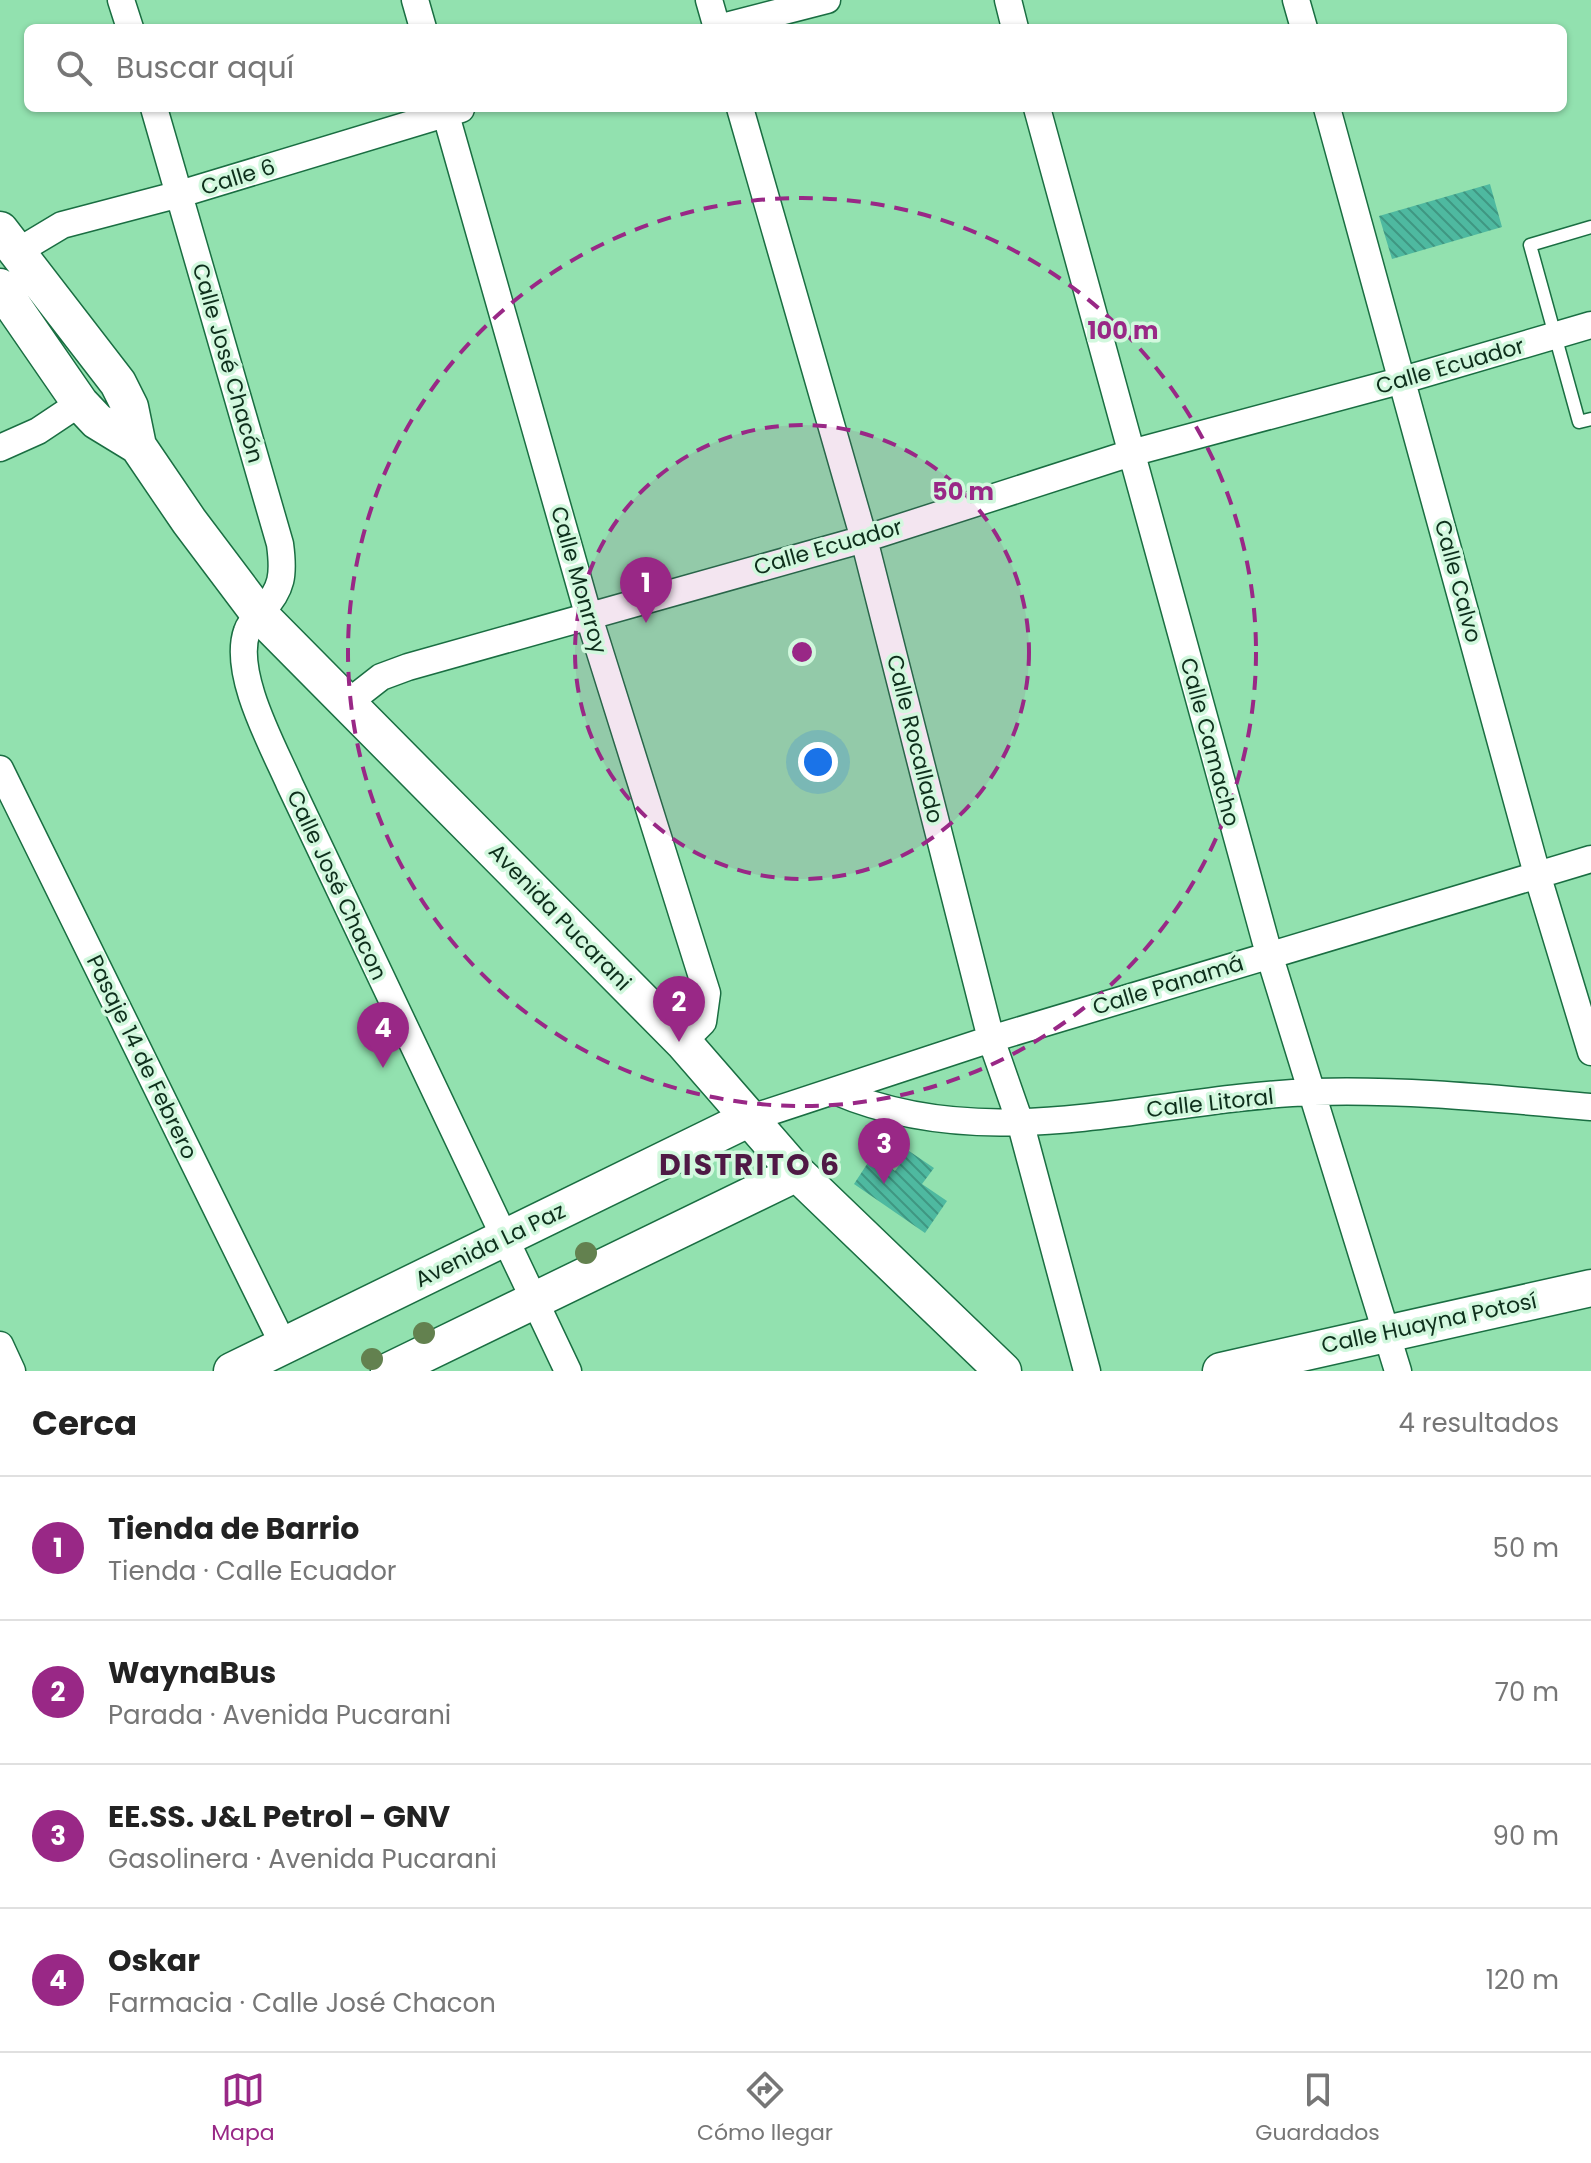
<!DOCTYPE html>
<html lang="es">
<meta charset="utf-8">
<style>
:root{--surface:#fff;--page:#f2f2f2;--text:#222;--muted:#767676;--line:#e0e0e0;--accent:#992886}
body{margin:0;font-family:Poppins,sans-serif;background:var(--page);color:var(--text)}
.you{position:absolute;left:818px;top:762px;width:28px;height:28px;margin:-20px;border:6px solid #fff;border-radius:50%;background:#1a73e8;box-shadow:0 0 0 12px #1a73e833}
.badge{display:grid;place-items:center;width:52px;height:52px;border-radius:50%;background:var(--accent);color:#fff;font-size:26px;font-weight:700}
.pin{position:absolute;translate:-50% -66px;filter:drop-shadow(0 2px 4px #0008)}
.pin::after{content:'';position:absolute;top:42px;width:28px;height:24px;background:inherit;clip-path:polygon(0 0,100% 0,50% 100%)}
.list{margin:0;padding:0;list-style:none}
h2{display:flex;justify-content:space-between;align-items:center;height:104px;margin:0;padding:0 32px;font-size:34px}
h2 small{font-size:26px;font-weight:400;color:var(--muted)}
.list li{display:grid;grid-template-columns:52px 1fr auto;gap:24px;align-items:center;box-sizing:border-box;height:144px;padding:0 32px;border-top:2px solid var(--line)}
.list b{display:block;font-size:30px;white-space:nowrap}
.list p{margin:0;font-size:26px;white-space:nowrap;color:var(--muted)}
.list em{font-size:26px;font-style:normal;color:var(--muted)}
.icon{flex:none;width:44px;height:44px;fill:none;stroke:currentColor;stroke-width:2;stroke-linecap:round;stroke-linejoin:round}
.map{position:relative;flex:none;width:1591px;height:1371px;overflow:hidden}
.search{position:absolute;background:var(--surface);box-shadow:0 2px 6px #0004;left:24px;right:24px;top:24px;height:88px;display:flex;align-items:center;gap:20px;box-sizing:border-box;padding:0 28px;border-radius:12px;color:var(--muted);font-size:30px}
.sheet{height:680px;background:var(--surface)}
nav{display:flex;justify-content:space-around;align-items:center;box-sizing:border-box;height:112px;border-top:2px solid var(--line);background:var(--surface);font-size:22px;color:var(--muted)}
nav a{display:grid;justify-items:center;gap:4px}
nav .on{color:var(--accent)}
.map>svg:first-child{display:block}
</style>
<div class="map">
<svg width="1591" height="1371" viewBox="0 0 1591 1371">
<defs>
<pattern id="building-back-hatch" width="6" height="6" patternUnits="userSpaceOnUse" patternTransform="scale(2)"><rect width="6" height="6" fill="#4eb9a0"/><path d="M-1 5l2 2M0 0l6 6M5-1l2 2" fill="none" stroke="#3f9782"/></pattern>
</defs>
<rect width="100%" height="100%" fill="#92e1af"/>
<path fill="url(#building-back-hatch)" d="M1490 184 1502 227 1392 259 1379 216Z
M909 1151 934 1168 922 1184 947 1201 925 1233 854 1184 873 1155 895 1171Z"/>
<g fill="none" stroke-linecap="round" stroke-linejoin="round">
<defs>
<path id="lane" d="M1591 227 1530 245 1579 422 1591 419"/>
<path id="street" d="M121 0 130 28
M415 0 423 28
M709 0 717 28
M1008 0 1015 28
M1296 0 1304 28
M718 28 827 0
M154 108 280 544C284 574 283 589 261 612 256 617 249 624 247 631 232 673 273 746 290 785L568 1371
M444 108 588 614 707 993 703 1022 683 1042
M740 108 864 539 991 1039 1021 1125 1087 1371
M1037 108 1269 954 1398 1371
M1327 108 1537 874 1591 1052
M17 252 62 225 180 194 461 109
M0 448 38 431 80 403
M349 702 381 677 408 667 864 539 1131 453 1403 380 1591 325
M0 769 284 1346
M835 1091C991 1158 1151 1098 1313 1092 1405 1089 1499 1099 1591 1107
M748 1119 991 1039 1591 859
M0 1345 12 1371"/>
<path id="secondary" d="M0 230 118 383 130 407 138 446 189 521 259 614 683 1042 797 1173 1003 1371
M0 287 80 403 97 421 138 446
M232 1371 748 1119
M389 1371 797 1173
M1221 1371 1591 1288"/>
</defs>
<use href="#lane" stroke="#1a6e42" stroke-width="15"/>
<use href="#street" stroke="#1a6e42" stroke-width="29"/>
<use href="#secondary" stroke="#1a6e42" stroke-width="39"/>
<use href="#lane" stroke="#fff" stroke-width="12"/>
<use href="#street" stroke="#fff" stroke-width="26"/>
<use href="#secondary" stroke="#fff" stroke-width="36"/>
</g>
<g fill="#63814f">
<circle cx="586" cy="1253" r="11"/>
<circle cx="424" cy="1333" r="11"/>
<circle cx="372" cy="1359" r="11"/>
</g>
<circle cx="802" cy="652" r="227" fill="#992886" fill-opacity=".12"/>
<g fill="none" stroke="#992886" stroke-width="4" stroke-dasharray="14 10">
<circle cx="802" cy="652" r="227"/>
<circle cx="802" cy="652" r="454"/>
</g>
<g text-anchor="middle" dominant-baseline="central" stroke-width="7" stroke-linejoin="round" paint-order="stroke">
<g font-size="22" fill="#0e2f1c" stroke="#d2f8de">
<text transform="translate(238 177) rotate(-17)">Calle 6</text>
<text transform="translate(228 363) rotate(74)">Calle José Chacón</text>
<text transform="translate(1450 366) rotate(-16)">Calle Ecuador</text>
<text transform="translate(828 547) rotate(-16)">Calle Ecuador</text>
<text transform="translate(579 580) rotate(74)">Calle Monrroy</text>
<text transform="translate(1458 581) rotate(75)">Calle Calvo</text>
<text transform="translate(915 739) rotate(76)">Calle Rocallado</text>
<text transform="translate(1210 742) rotate(75)">Calle Camacho</text>
<text transform="translate(337 885) rotate(65)">Calle José Chacon</text>
<text transform="translate(560 917) rotate(46)">Avenida Pucarani</text>
<text transform="translate(1168 985) rotate(-17)">Calle Panamá</text>
<text transform="translate(142 1057) rotate(64)">Pasaje 14 de Febrero</text>
<text transform="translate(1210 1103) rotate(-6)">Calle Litoral</text>
<text transform="translate(490 1245) rotate(-26)">Avenida La Paz</text>
<text transform="translate(1429 1323) rotate(-12)">Calle Huayna Potosí</text>
</g>
<g font-size="30" font-weight="bold" letter-spacing="2" fill="#4f1945" stroke="#d2f8de">
<text x="750" y="1164">DISTRITO 6</text>
</g>
</g>
<circle cx="802" cy="652" r="12" fill="#992886" stroke="#d2f8de" stroke-width="4"/>
<g font-size="24" text-anchor="middle" font-weight="bold" fill="#992886" stroke="#d2f8de" stroke-width="7" stroke-linejoin="round" paint-order="stroke">
<text x="1123" y="339">100 m</text>
<text x="963" y="500">50 m</text>
</g>
</svg>
<div class="you"></div>
<div class="pin badge" style="left:646px;top:623px">1</div>
<div class="pin badge" style="left:679px;top:1042px">2</div>
<div class="pin badge" style="left:884px;top:1184px">3</div>
<div class="pin badge" style="left:383px;top:1068px">4</div>
<div class="search"><svg class="icon" aria-label="search" viewBox="0 0 24 24"><circle cx="10" cy="10" r="6"/><path d="M15 15l6 6"/></svg>Buscar aquí</div>
</div>
<section class="sheet">
<h2>Cerca<small>4 resultados</small></h2>
<ul class="list">
<li><span class="badge">1</span><div><b>Tienda de Barrio</b><p>Tienda · Calle Ecuador</p></div><em>50 m</em></li>
<li><span class="badge">2</span><div><b>WaynaBus</b><p>Parada · Avenida Pucarani</p></div><em>70 m</em></li>
<li><span class="badge">3</span><div><b>EE.SS. J&amp;L Petrol - GNV</b><p>Gasolinera · Avenida Pucarani</p></div><em>90 m</em></li>
<li><span class="badge">4</span><div><b>Oskar</b><p>Farmacia · Calle José Chacon</p></div><em>120 m</em></li>
</ul>
</section>
<nav>
<a class="on"><svg class="icon" aria-label="map" viewBox="0 0 24 24"><path d="M3 6l6-2 6 2 6-2v14l-6 2-6-2-6 2zM9 4v14M15 6v14"/></svg>Mapa</a>
<a><svg class="icon" aria-label="directions" viewBox="0 0 24 24"><path d="M12 3l9 9-9 9-9-9zM9 14v-3h6M13 9l2 2-2 2"/></svg>Cómo llegar</a>
<a><svg class="icon" aria-label="saved" viewBox="0 0 24 24"><path d="M7 4h10v16l-5-4-5 4z"/></svg>Guardados</a>
</nav>
